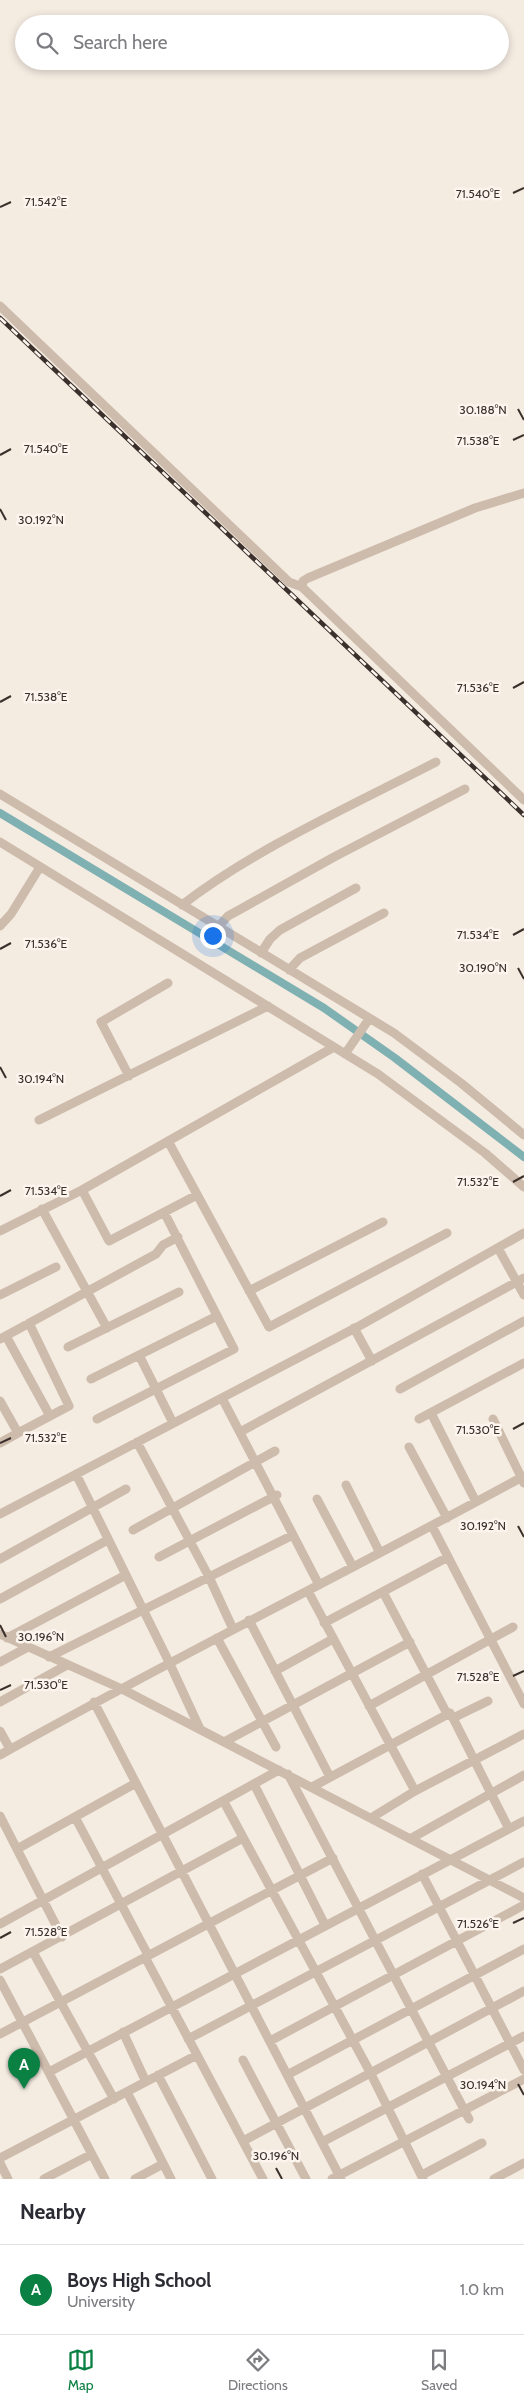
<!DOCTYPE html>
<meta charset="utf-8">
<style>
:root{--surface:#fff;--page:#f2f2f3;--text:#2b2b33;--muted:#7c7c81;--line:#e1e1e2;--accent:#0b8043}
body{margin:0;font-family:Cabin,sans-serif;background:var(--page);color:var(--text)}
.you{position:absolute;left:212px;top:935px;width:18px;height:18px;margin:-12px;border:4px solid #fff;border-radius:50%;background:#1a73e8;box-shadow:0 0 0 8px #1a73e833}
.badge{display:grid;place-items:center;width:32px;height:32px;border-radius:50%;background:var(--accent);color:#fff;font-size:16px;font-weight:700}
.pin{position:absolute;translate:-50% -41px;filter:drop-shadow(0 1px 2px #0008)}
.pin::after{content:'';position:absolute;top:26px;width:18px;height:15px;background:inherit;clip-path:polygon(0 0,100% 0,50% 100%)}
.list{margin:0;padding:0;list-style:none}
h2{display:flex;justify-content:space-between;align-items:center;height:65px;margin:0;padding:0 20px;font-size:21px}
h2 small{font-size:16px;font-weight:400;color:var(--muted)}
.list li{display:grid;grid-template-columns:32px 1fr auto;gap:15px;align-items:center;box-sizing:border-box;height:90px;padding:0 20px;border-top:1px solid var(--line)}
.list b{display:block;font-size:19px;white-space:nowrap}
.list p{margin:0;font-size:16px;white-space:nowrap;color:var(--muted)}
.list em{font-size:16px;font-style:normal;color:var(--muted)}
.icon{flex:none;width:28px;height:28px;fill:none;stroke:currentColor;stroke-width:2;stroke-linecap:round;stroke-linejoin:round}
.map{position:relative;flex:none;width:524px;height:2179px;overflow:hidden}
.search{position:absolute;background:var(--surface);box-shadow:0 2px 8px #0003;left:15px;right:15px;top:15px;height:55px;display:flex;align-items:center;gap:12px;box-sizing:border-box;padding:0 18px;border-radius:28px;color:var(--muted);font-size:19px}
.sheet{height:155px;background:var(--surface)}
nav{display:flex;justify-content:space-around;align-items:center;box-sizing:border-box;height:70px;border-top:1px solid var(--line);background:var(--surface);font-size:14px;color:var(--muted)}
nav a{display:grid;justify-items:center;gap:2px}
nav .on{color:var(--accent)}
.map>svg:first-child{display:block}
</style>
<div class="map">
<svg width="524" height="2179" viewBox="0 0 524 2179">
<rect width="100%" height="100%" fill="#f4ebe1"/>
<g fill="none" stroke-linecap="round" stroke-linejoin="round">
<path stroke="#7fb0b2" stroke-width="8" d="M0 813 324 1008 395 1058 524 1157"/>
<path stroke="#cdbbac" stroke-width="9" d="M0 306 289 582 302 587
M524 493 475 508 308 578 303 581 302 587 524 800
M0 794 394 1033 461 1083 524 1135
M0 842 378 1074 485 1153 524 1187
M182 905C256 848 353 805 436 762
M0 926 11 914 40 867
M218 927 228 916 239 910 334 857 465 789
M261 953 270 939 280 930 356 888
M289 970 300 958 384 913
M345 1054 369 1019
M129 1076 101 1022 168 983
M39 1120 268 1006
M168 1141 269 1327 447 1233
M82 1190 109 1241 197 1195
M42 1209 107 1328
M0 1231 82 1190 334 1047
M498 1248 524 1295
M249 1291 383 1222
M0 1295 56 1267
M354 1328 372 1361
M6 1336 50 1416
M0 1339 156 1254 163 1245 178 1237
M68 1347 179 1292
M139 1355 173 1423
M91 1379 217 1316
M400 1389 524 1321
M222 1398 319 1585
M0 1401 18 1433 69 1406 29 1323
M431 1413 476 1502
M97 1419 234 1349 164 1212
M419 1419 524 1363
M493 1419 524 1483
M240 1432 524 1278
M137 1442 209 1577 233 1629
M0 1443 18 1433
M409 1447 447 1518
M76 1474 169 1662 200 1729
M346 1485 380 1553
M317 1499 353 1567
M0 1514 361 1325 524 1233
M432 1526 524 1704
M133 1530 275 1451
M159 1557 277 1495
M0 1559 126 1489
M308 1591 415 1791
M383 1592 445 1710 453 1718 509 1829
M0 1599 104 1542
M249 1620 330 1777
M324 1623 448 1557
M0 1634 122 1689 524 1898
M7 1638 122 1577
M217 1638 276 1747
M49 1657 293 1535
M0 1662 28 1647
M275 1671 333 1639
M0 1702 67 1665
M94 1702 341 2179
M369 1706 513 1627
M453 1718 488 1701
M0 1731 10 1749
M224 1742 410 1642
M0 1755C173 1658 350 1571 524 1476
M288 1774 469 2119
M254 1784 325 1925
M312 1787 450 1713
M224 1802 370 2072 423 2179
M0 1816 62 1937
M75 1817 148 1955
M371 1818 415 1791 524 1734
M410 1839 524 1775
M17 1849 136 1783
M422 1874 524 2070
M0 1924 279 1770
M33 1952 114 2099
M145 1957 263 2179
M0 1969 243 1838
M0 1980 105 2179
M123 2032 146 2082
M0 2034 333 1858
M188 2039 524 1862
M270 2041 524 1905
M243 2060 306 2179
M49 2072 524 1821
M158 2075 212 2179
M287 2075 524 1949
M127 2092 171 2179
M243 2141 524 1991
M322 2142 524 2036
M0 2158 197 2055
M0 2163 8 2179
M422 2175 482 2143
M44 2179 92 2154
M135 2179 163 2164
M332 2179 524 2079
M494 2179 524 2163"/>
<defs>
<path id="rail" d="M0 318 524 815"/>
</defs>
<use href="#rail" stroke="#3b302b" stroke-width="4.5"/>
<use href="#rail" stroke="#fbf5ee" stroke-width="2.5" stroke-dasharray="8" stroke-linecap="butt"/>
</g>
<path fill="none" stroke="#3b302b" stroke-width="2" d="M513 193 524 188M0 207 11 202M518 409 524 420M513 440 524 435M0 455 11 449M0 509 6 520M513 688 524 682M0 702 11 696M513 935 524 929M0 949 11 943M518 968 524 979M0 1067 6 1078M513 1182 524 1176M0 1196 11 1190M513 1429 524 1423M0 1443 11 1438M518 1526 524 1537M0 1625 6 1637M513 1676 524 1671M0 1690 11 1685M513 1923 524 1918M0 1938 11 1932M518 2084 524 2095M276 2168 282 2179"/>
<g font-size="12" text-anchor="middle" fill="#3b302b" stroke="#fbf5ee" stroke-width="5" stroke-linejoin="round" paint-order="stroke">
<text x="478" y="198">71.540°E</text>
<text x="46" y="206">71.542°E</text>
<text x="483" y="414">30.188°N</text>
<text x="478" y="445">71.538°E</text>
<text x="46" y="453">71.540°E</text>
<text x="41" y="524">30.192°N</text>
<text x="478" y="692">71.536°E</text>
<text x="46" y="701">71.538°E</text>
<text x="478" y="939">71.534°E</text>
<text x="46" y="948">71.536°E</text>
<text x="483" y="972">30.190°N</text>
<text x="41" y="1083">30.194°N</text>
<text x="478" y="1186">71.532°E</text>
<text x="46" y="1195">71.534°E</text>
<text x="478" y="1434">71.530°E</text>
<text x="46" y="1442">71.532°E</text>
<text x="483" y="1530">30.192°N</text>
<text x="41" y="1641">30.196°N</text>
<text x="478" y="1681">71.528°E</text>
<text x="46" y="1689">71.530°E</text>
<text x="478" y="1928">71.526°E</text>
<text x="46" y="1936">71.528°E</text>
<text x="483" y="2089">30.194°N</text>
<text x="276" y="2160">30.196°N</text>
</g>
</svg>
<div class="you"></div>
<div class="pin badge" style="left:24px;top:2089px">A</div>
<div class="search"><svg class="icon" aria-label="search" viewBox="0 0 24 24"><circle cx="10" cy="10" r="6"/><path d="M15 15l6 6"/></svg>Search here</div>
</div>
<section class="sheet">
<h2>Nearby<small></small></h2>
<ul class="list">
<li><span class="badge">A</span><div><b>Boys High School</b><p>University</p></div><em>1.0 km</em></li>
</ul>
</section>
<nav>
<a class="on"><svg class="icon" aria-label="map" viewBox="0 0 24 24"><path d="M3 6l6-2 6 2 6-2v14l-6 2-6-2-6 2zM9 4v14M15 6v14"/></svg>Map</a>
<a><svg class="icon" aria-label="directions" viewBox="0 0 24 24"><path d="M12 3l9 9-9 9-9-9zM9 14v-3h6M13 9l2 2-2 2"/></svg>Directions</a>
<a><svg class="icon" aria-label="saved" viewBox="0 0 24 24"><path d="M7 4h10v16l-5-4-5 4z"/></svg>Saved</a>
</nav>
